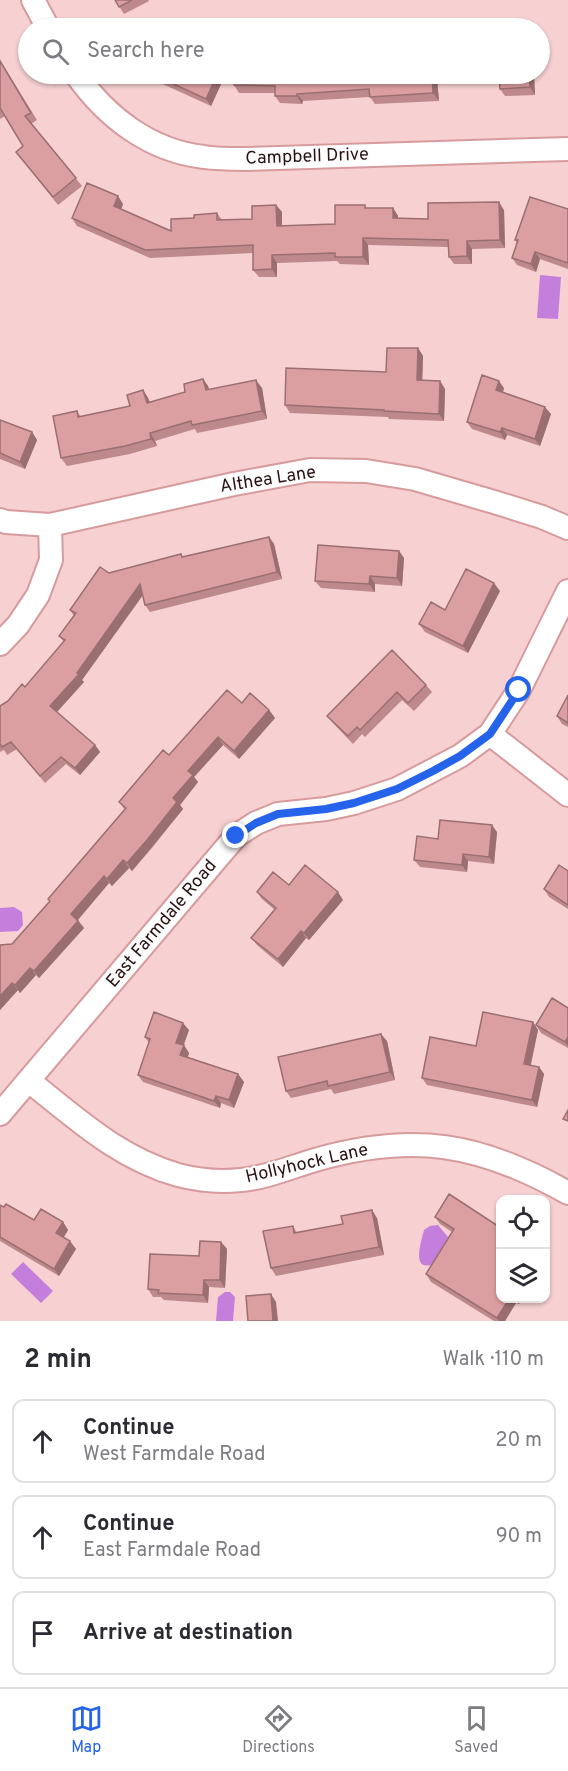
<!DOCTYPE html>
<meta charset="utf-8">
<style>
:root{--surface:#fff;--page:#f2f2f3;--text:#2b2b33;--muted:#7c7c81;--line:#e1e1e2;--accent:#2563eb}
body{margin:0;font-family:Overpass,sans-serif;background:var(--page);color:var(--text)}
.controls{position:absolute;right:18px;bottom:18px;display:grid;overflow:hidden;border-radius:12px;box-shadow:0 2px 4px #0004}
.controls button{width:54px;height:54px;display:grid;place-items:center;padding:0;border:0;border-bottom:2px solid var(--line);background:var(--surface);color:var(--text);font:30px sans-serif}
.stop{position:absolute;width:18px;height:18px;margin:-14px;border:4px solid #2563eb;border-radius:50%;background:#fff}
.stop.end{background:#2563eb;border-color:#fff;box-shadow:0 2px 6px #0008}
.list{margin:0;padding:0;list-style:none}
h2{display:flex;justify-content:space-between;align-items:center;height:78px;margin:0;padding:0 24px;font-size:26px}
h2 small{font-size:20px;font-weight:400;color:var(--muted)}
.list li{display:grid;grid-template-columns:39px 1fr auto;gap:18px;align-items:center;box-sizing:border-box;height:84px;margin:0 12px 12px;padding:0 12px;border:2px solid var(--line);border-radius:12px}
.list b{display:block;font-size:22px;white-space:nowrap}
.list p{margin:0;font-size:20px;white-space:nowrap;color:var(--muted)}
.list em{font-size:20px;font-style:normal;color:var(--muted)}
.icon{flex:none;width:33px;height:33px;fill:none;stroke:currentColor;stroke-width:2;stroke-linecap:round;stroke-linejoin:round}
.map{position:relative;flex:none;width:568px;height:1321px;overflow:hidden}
.search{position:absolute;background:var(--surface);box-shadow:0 2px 4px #0004;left:18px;right:18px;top:18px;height:66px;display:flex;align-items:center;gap:15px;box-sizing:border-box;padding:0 21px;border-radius:33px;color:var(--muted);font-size:22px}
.sheet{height:366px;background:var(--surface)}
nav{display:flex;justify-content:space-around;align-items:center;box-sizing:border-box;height:84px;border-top:2px solid var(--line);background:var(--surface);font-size:16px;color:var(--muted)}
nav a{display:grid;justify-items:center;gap:3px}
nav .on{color:var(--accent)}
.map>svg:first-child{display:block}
</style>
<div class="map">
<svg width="568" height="1321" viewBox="0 0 568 1321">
<rect width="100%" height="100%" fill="#f7d0d1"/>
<path fill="#c47fdd" d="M540 275 561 277 558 319 537 318Z
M14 907 22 912 23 925 18 931 0 932V908Z
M438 1225 448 1237 449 1241 435 1264C432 1265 428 1266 424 1265 414 1262 422 1238 424 1230L430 1226Z
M23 1262 53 1291 41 1303 11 1274Z
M225 1292H230L235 1297 233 1321H216L218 1297Z"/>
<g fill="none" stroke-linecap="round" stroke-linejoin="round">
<defs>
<path id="minor" d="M33 0 48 28
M76 74C106 117 150 151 204 157 217 159 232 159 245 159L568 149
M0 520 6 522 50 525 234 484 310 470 366 471 415 479 494 502 542 517 568 528
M0 644 18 625 38 595 51 560 50 525
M490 734 568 795
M29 1081C76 1118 118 1158 178 1175 197 1180 221 1182 241 1180 266 1178 291 1167 315 1160 413 1132 480 1143 568 1193
M0 1114 236 836 256 823 278 814 326 809 354 803 397 789 460 756 490 734 519 690 568 591"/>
</defs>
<use href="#minor" stroke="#d79b9d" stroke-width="26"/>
<use href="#minor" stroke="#fff" stroke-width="22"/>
</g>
<path fill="#bd898a" d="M115 0H148L149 1 124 14Z
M0 60 37 120 31 124 82 186 58 205 16 152 23 146 5 116 0 119Z
M146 74H214L217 75 222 82 211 106 156 81Z
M234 74H534L535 95 505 96 500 89V83L491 84 486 75 437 79 439 101 375 104 370 97 303 101 302 104 280 103 275 96V93H239L234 85Z
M123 204 121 209 171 231 194 218 217 213 222 220 252 219 276 205 282 212V226L335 224 367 208H393L398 216V218L428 219 504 210 505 248 472 249V264H454L449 257 448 247 368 245 369 265 340 264 337 261 277 263V277H259L253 270V253L150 258 77 226 72 218Z
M568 208V269L540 259 536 272 517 265 512 258 517 243 515 240 568 209Z
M418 348 423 356 422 380 440 381 445 389 444 421 389 419 388 417 290 413 285 405 386 372Z
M203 379 208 386 209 390 262 388 267 419 197 433 195 429 155 441 157 446 130 454 67 466 61 458 77 411 81 417 130 406 143 390 148 398 150 402 185 392Z
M504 388 503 392 551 414 540 446 507 435 505 440 472 429 467 422Z
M0 420 32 432 37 440 25 469 0 459Z
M269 537 274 544 282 579 150 612 145 605 143 595 82 680 84 682 57 712 95 745 100 752 80 775 66 764 45 783 17 749 7 755 4 750 0 752V706L8 701 25 687 64 642 59 636 74 616 70 610 109 573 181 554 183 557Z
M399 551 404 558 402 586 375 584V592L321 588 315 581Z
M500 591 468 653 425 632 419 624 445 610Z
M392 650 426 685 432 692 414 711 402 700 365 737 362 734 353 744 333 723 327 716Z
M568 695V727L562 724 557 716Z
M242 703 269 710 275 718 239 759 223 745 194 777 198 782 180 805 183 809 152 848 132 871 129 868 112 886 109 883 78 920 84 928 39 978 36 975 20 993 18 990 0 1010V945L12 944 50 901 48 899 125 810 119 802 169 755Z
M497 832 494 864 468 861 467 872 420 867 414 860 438 839Z
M568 871V909L549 897 544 889Z
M289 885 343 900 309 940 306 938 283 967 257 945 251 938 275 910 262 899 257 892Z
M568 1008V1048L541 1033 536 1025Z
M533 1022 538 1030 531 1065 539 1067 544 1074 537 1107 427 1085 422 1078 476 1046Z
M189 1030 183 1045 189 1053 188 1057 238 1074 244 1082 234 1108 221 1103 220 1108 143 1082 138 1075 149 1043 145 1037Z
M387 1041 395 1080 334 1094 331 1089 291 1098 286 1091Z
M449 1194 501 1299H522L519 1304 516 1303 505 1321H494L431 1282 426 1274 452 1232 440 1224 435 1217Z
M0 1205 34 1220 63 1222 68 1230 64 1237 76 1249 59 1276 0 1241Z
M377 1218 384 1255 276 1276 271 1268 293 1226 297 1233Z
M221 1242 227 1249 225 1288 209 1287 208 1303 164 1300 161 1297H153L148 1289Z"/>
<path fill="#9a6f71" d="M432 74H434L437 79 439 101 433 93Z
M529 74H534L535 95 530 87Z
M217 75 222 82 211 106 206 99Z
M297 94 303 101 302 104 297 96Z
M118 196 123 204 120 213 114 206Z
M499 202 504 210 505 248 500 240Z
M276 205 282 212V233L277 226Z
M393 208 398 216V226L393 218Z
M363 238 368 245 369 265 363 257Z
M467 241 472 249V264L467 256Z
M535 252 540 259 536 272 531 264Z
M272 255 277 263V277L272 269Z
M418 348 423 356 422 388 417 380Z
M203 379 208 386 211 398 206 390Z
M256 380 262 388 267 419 262 411Z
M440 381 445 389 444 421 439 414Z
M499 381 504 388 501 398 496 390Z
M143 390 148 398 152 411 147 403Z
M545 407 551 414 540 446 535 439Z
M502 428 507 435 505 440 500 432Z
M32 432 37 440 25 469 20 462Z
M150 433 155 441 157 446 151 439Z
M269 537 274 544 282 579 277 572Z
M399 551 404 558 402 586 397 578Z
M370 576 375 584V592L369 584Z
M494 583 500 591 468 653 463 646Z
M140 584 145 592 82 680 84 682 55 714 50 706 77 673Z
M269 710 275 718 239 759 234 751Z
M218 737 223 745 194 777 198 782 180 805 183 809 132 871 127 863 173 798 188 771Z
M95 745 100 752 80 775 75 768Z
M492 825 497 832 494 864 489 857Z
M463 854 468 861 467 872 462 865Z
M123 860 129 868 112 886 107 879Z
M104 876 109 883 76 922 71 914Z
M338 892 343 900 309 940 304 933Z
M78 921 84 928 39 978 34 971Z
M301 931 306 938 283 967 278 959Z
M30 968 36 975 20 993 15 985Z
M12 983 18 990 0 1010V996Z
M533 1022 538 1030 529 1071 524 1064Z
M183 1023 189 1030 182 1050 176 1043Z
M381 1034 387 1041 395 1080 390 1072Z
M568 1037V1046L565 1042Z
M184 1045 189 1053 186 1062 180 1055Z
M539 1067 544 1074 537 1107 532 1100Z
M238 1074 244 1082 234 1108 229 1100Z
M216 1096 221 1103 220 1108 214 1101Z
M372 1210 377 1218 384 1255 379 1247Z
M63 1222 68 1230 62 1240 56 1233Z
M70 1241 76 1249 59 1276 54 1269Z
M221 1242 227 1249 225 1288 220 1280Z
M204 1280 209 1287 208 1303 203 1295Z
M271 1294 276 1302 278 1321H273Z
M509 1299H513L516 1303 505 1321H499L497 1318Z
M515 1299H522L519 1304Z"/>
<path fill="#dc9fa1" stroke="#9a6f71" stroke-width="1.5" d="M115 0H132L119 7Z
M430 22 431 28H413L412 23Z
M0 61 31 113 25 116 76 178 53 197 16 152 23 146 0 108Z
M152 74H214L217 75 206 99Z
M234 74H432L433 93 370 97 369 89 297 94V96H275V86L234 85Z
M486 74H529L530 87 500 89 499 76H486Z
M87 183 118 196 114 206 171 231V219L194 218V215L217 213V220L252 219V206L276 205 277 226 335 224V205H365V208H393V218L428 219V203L499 202 500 240 467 241V256L449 257 448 240 363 238V257H335V253L272 255V269L253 270V245L145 250 72 218Z
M530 197 568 209V208V263L535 252 531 264 512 258 518 240H515Z
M387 348H418L417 380 440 381 439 414 384 411V410L285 405 286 368 386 372Z
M482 375 499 381 496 390 545 407 535 439 502 428 500 432 467 422Z
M203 379 206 390 256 380 262 411 192 425 191 421 150 433 151 439 125 446 61 458 53 416 77 411 78 417 130 406 127 395 143 390 147 403 185 392 184 384Z
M0 420 32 432 20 462 0 453Z
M269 537 277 572 145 605 140 584 77 673 79 674 50 706 95 745 75 768 61 757 40 776 11 742 2 747 0 744V706L8 701 22 684 25 687 65 640 59 636 76 613 70 610 100 567 109 573 181 554 182 557Z
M318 545 399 551 397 578 370 576 369 584 315 581Z
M466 569 494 583 463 646 419 624 431 602 445 610Z
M392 650 426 685 408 703 397 692 360 730 357 727 348 736 327 716Z
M227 690 242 703 250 693 269 710 234 751 218 737 188 771 193 775 173 798 177 802 147 840 127 863 123 860 107 879 104 876 71 914 78 921 34 971 30 968 15 985 12 983 0 996V945L12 944 50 901 48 899 126 808 119 802 163 750 169 755Z
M568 695V723L557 716Z
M440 820 492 825 489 857 463 854 462 865 414 860 417 836 438 839Z
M305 865 338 892 304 933 301 931 278 959 251 938 276 908 257 892 273 872 289 885Z
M559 865 568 871V905L544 889Z
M552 998 568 1008V1037L565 1042 536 1025Z
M154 1012 183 1023 176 1043 184 1045 180 1055 238 1074 229 1100 216 1096 214 1101 138 1075 150 1039 145 1037Z
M483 1012 533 1022 524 1064 539 1067 532 1100 422 1078 430 1037 476 1046Z
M381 1034 390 1072 328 1086 327 1081 286 1091 278 1057Z
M568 1110V1121L563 1119Z
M449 1194 501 1228V1299H509L497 1318 426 1274 454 1229 435 1217Z
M6 1204 34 1220 41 1209 63 1222 56 1233 70 1241 54 1269 0 1237V1205L4 1207Z
M372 1210 379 1247 271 1268 263 1231 293 1226 294 1233 343 1224 341 1216Z
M200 1241 221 1242 220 1280H204L203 1295 158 1293 159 1290 148 1289 150 1254 199 1256Z
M271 1294 273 1321H248L246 1296Z"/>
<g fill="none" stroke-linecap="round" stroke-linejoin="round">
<path stroke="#2563eb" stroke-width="8" d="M236 836 256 823 278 814 326 809 354 803 397 789 433 771 460 756 490 734 519 690"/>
</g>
<g text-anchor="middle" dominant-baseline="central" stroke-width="4.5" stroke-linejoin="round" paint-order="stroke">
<g font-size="18" fill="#281213" stroke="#fcfcfc">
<text transform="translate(307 157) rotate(-2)">Campbell Drive</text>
<text transform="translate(268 480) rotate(-9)">Althea Lane</text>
<text transform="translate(162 924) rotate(-50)">East Farmdale Road</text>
<text transform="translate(307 1164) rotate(-13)">Hollyhock Lane</text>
</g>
</g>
</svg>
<div class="controls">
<button><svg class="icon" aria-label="locate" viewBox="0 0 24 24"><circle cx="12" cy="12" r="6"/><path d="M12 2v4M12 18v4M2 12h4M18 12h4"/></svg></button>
<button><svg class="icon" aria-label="layers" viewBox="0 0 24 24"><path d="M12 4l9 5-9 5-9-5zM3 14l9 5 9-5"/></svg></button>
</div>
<div class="stop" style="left:519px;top:690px"></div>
<div class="stop end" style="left:236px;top:836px"></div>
<div class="search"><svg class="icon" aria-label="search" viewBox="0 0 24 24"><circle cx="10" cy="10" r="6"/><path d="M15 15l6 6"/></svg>Search here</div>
</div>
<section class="sheet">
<h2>2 min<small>Walk · 110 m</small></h2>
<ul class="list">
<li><svg class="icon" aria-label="ahead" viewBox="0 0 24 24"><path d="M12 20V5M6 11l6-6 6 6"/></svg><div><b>Continue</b><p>West Farmdale Road</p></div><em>20 m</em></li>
<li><svg class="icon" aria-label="ahead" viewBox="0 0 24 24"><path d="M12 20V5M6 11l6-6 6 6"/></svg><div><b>Continue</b><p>East Farmdale Road</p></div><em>90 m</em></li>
<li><svg class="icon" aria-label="arrive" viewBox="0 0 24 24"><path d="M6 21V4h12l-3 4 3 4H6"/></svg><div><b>Arrive at destination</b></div></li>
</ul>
</section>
<nav>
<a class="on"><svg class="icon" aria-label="map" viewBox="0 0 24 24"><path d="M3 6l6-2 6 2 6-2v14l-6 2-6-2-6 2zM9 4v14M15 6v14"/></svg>Map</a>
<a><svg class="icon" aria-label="directions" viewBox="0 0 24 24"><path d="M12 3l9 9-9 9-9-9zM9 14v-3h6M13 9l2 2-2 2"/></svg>Directions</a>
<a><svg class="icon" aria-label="saved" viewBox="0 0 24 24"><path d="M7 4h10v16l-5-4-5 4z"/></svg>Saved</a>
</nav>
